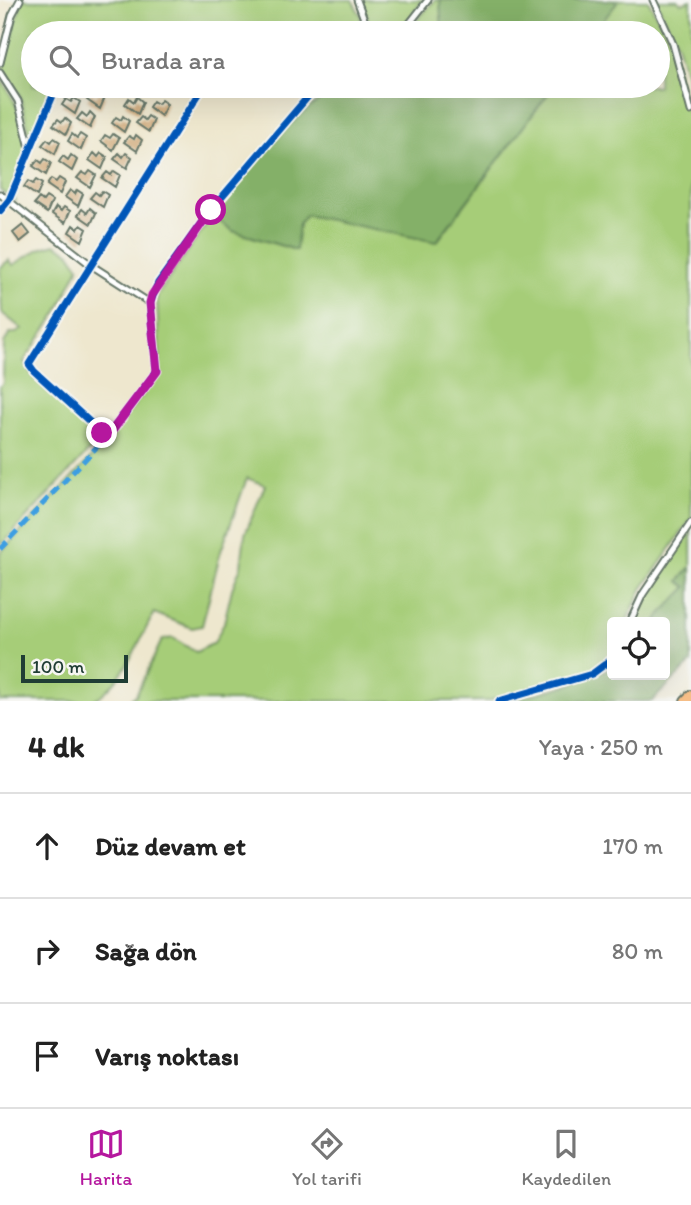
<!DOCTYPE html>
<html lang="tr">
<meta charset="utf-8">
<style>
:root{--surface:#fff;--page:#f2f2f2;--text:#222;--muted:#767676;--line:#e0e0e0;--accent:#b5179e}
body{margin:0;font-family:Itim,sans-serif;background:var(--page);color:var(--text)}
.controls{position:absolute;right:21px;bottom:21px;display:grid;overflow:hidden;border-radius:7px;box-shadow:0 7px 28px #0002}
.controls button{width:63px;height:63px;display:grid;place-items:center;padding:0;border:0;border-bottom:2px solid var(--line);background:var(--surface);color:var(--text);font:35px sans-serif}
.scale{position:absolute;left:21px;bottom:18px;width:107px;box-sizing:border-box;padding-left:7px;border:4px solid #1f3d34;border-top:0;font-size:19px;line-height:24px;white-space:nowrap;color:#1f3d34;-webkit-text-stroke:5px #f6f6f2;paint-order:stroke}
.stop{position:absolute;width:21px;height:21px;margin:-16px;border:5px solid #b5179e;border-radius:50%;background:#fff}
.stop.end{background:#b5179e;border-color:#fff;box-shadow:0 2px 7px #0008}
.list{margin:0;padding:0;list-style:none}
h2{display:flex;justify-content:space-between;align-items:center;height:91px;margin:0;padding:0 28px;font-size:30px}
h2 small{font-size:23px;font-weight:400;color:var(--muted)}
.list li{display:grid;grid-template-columns:46px 1fr auto;gap:21px;align-items:center;box-sizing:border-box;height:105px;padding:0 28px;border-top:2px solid var(--line)}
.list b{display:block;font-size:26px;white-space:nowrap}
.list em{font-size:23px;font-style:normal;color:var(--muted)}
.icon{flex:none;width:38px;height:38px;fill:none;stroke:currentColor;stroke-width:2;stroke-linecap:round;stroke-linejoin:round}
.map{position:relative;flex:none;width:691px;height:701px;overflow:hidden}
.search{position:absolute;background:var(--surface);box-shadow:0 7px 28px #0002;left:21px;right:21px;top:21px;height:77px;display:flex;align-items:center;gap:18px;box-sizing:border-box;padding:0 24px;border-radius:38px;color:var(--muted);font-size:26px}
.sheet{height:406px;background:var(--surface)}
nav{display:flex;justify-content:space-around;align-items:center;box-sizing:border-box;height:98px;border-top:2px solid var(--line);background:var(--surface);font-size:19px;color:var(--muted)}
nav a{display:grid;justify-items:center;gap:4px}
nav .on{color:var(--accent)}
.map>svg:first-child{display:block}
</style>
<div class="map">
<svg width="691" height="701" viewBox="0 0 691 701">
<rect width="100%" height="100%" fill="#f6f6f2"/>
<filter id="ink" filterUnits="userSpaceOnUse"><feTurbulence type="fractalNoise" baseFrequency=".0143" numOctaves="2"/><feDisplacementMap in="SourceGraphic" scale="14" xChannelSelector="R" yChannelSelector="G"/><feConvolveMatrix kernelMatrix="1 2 1 2 8 2 1 2 1" color-interpolation-filters="sRGB"/></filter>
<filter id="wash" filterUnits="userSpaceOnUse"><feTurbulence type="fractalNoise" baseFrequency=".00686" numOctaves="4" result="noise"/><feDisplacementMap in="SourceGraphic" scale="28" xChannelSelector="R" yChannelSelector="G"/><feGaussianBlur stdDeviation="1.57" result="paint"/><feColorMatrix in="noise" values="0 0 0 0 0 0 0 0 0 0 0 0 0 0 0 0 0 1.4 0 .05"/><feComposite in="paint" operator="in"/></filter>
<g filter="url(#wash)">
<rect width="100%" height="100%" fill="#eee7ce"/>
<path fill="#a6cd78" stroke="#628556" stroke-width="2" d="M22 0H352L361 16 360 33H133C100 28 68 33 33 33V86H53L31 139 20 96 3 70Z
M362 0H423L398 33H368V19Z
M435 0H440L442 33H405Z
M612 0H648L670 40 691 127V519L642 589 626 622H612V656L609 661 590 672 487 701H128L136 695 162 640 173 638 196 652 214 643 224 623 232 589 241 566 245 534 265 485 247 478 220 554 202 626 192 628 154 613C139 641 122 686 92 701H0V553L107 441 160 371 157 296 212 216 233 231 295 250 299 224 306 215 437 242 554 86H658V33H593L616 3Z
M656 0H678L681 3 691 0V94L677 44Z
M0 82H3C15 101 28 126 26 149 24 166 7 184 16 202L0 190Z
M55 244 69 252 79 267 57 313 24 361 35 379 101 438 0 546V387L3 383 4 343 10 333H16L22 329 2 313 0 268 9 260 13 265 39 249Z
M691 532V567L679 581 688 587 661 614 656 622H634L640 608Z"/>
<path fill="#84b068" stroke="#52764e" stroke-width="2" d="M440 0H612L617 3 593 33H442Z
M350 86H554L436 242 306 215 299 224 296 250 233 231 212 216C247 176 297 99 350 86Z
M691 567V663L652 701H507L571 684 612 667V675H665V622H656L661 614 687 587 679 581Z"/>
<g id="blocks">
<path fill="#d2ae80" d="M91 93 96 97 99 93 105 97 100 109 87 100Z
M137 97 143 102 138 114 125 104 129 98 134 102Z
M74 98 80 102 75 114 62 105 66 99 71 102Z
M161 100 167 104 161 116 149 107 153 101 158 104Z
M90 112 95 117 90 128 77 119 82 113 87 117Z
M123 116 129 121 124 132 112 123 116 117 121 120Z
M148 116 154 120 149 132 136 123 141 117 145 120Z
M65 118 71 123 66 134 53 125 58 119 62 122Z
M72 134 77 138 80 134 86 138 81 150 68 141Z
M113 134 119 138 113 150 101 141 105 135 110 138Z
M136 135 142 140 137 151 124 142 129 136 134 139Z
M54 138 60 142 55 154 42 145 47 139 51 142Z
M94 153 98 157 101 153 107 157 102 169 89 160Z
M119 153 123 157 126 153 132 157 127 168 114 159Z
M71 155 77 160 72 171 59 162 63 156 68 160Z
M45 159 51 163 46 175 33 166 38 160 42 163Z
M90 171 96 175 90 187 77 178 82 172 87 175Z
M114 171 120 175 115 187 102 178 107 172 111 175Z
M59 178 65 182 60 194 47 185 51 179 56 182Z
M36 180 42 184 37 196 24 187 28 181 33 184Z
M70 190 75 194 77 190 83 194 78 206 65 197Z
M102 191 108 195 103 207 90 198 95 192 99 195Z
M46 197 52 201 47 213 34 204 39 198 43 201Z
M56 207 61 211 64 207 70 211 65 223 52 214Z
M90 208 96 213 91 224 78 215 82 209 87 213Z
M23 225 30 234 20 242 13 233Z
M73 225 78 229 81 225 87 229 82 241 69 232Z"/>
</g>
</g>
<g filter="url(#ink)">
<use href="#blocks" fill-opacity="0" stroke="#67786a" stroke-width="2"/>
<g fill="none" stroke-linecap="round" stroke-linejoin="round">
<defs>
<path id="minor" d="M357 0 364 19V33
M653 0 673 44 691 111
M402 33 428 0
M0 63 12 15 20 0
M0 73 18 101 30 148
M204 86 29 364 34 371 102 433 111 432 157 371 150 303 158 283 211 210 317 86
M0 194 91 265 150 303
M0 211 9 200 57 86
M630 622 643 594 691 523
M499 701 592 674 612 659"/>
<path id="motorway" d="M686 701 691 696"/>
</defs>
<use href="#minor" stroke="#67786a" stroke-width="9"/>
<use href="#motorway" stroke="#67786a" stroke-width="14"/>
<use href="#minor" stroke="#fff" stroke-width="5"/>
<use href="#motorway" stroke="#f6be87" stroke-width="10"/>
<path stroke="#3c9ee2" stroke-width="5" stroke-dasharray="10 5" stroke-linecap="butt" d="M0 549 111 432"/>
<defs>
<path id="cycleway" d="M204 86 29 364 34 371 102 433 111 432 157 371 150 303 158 283 211 210 317 86
M0 211 9 200 57 86
M499 701 592 674 612 659"/>
</defs>
<use href="#cycleway" stroke="#f6f6f2" stroke-width="11"/>
<use href="#cycleway" stroke="#0057b8" stroke-width="7"/>
</g>
</g>
<g fill="none" stroke-linecap="round" stroke-linejoin="round" filter="url(#ink)">
<path stroke="#b5179e" stroke-width="9" d="M102 433 111 432 157 371 150 303 152 295 211 210"/>
</g>
</svg>
<div class="controls">
<button><svg class="icon" aria-label="locate" viewBox="0 0 24 24"><circle cx="12" cy="12" r="6"/><path d="M12 2v4M12 18v4M2 12h4M18 12h4"/></svg></button>
</div>
<div class="scale">100 m</div>
<div class="stop" style="left:211px;top:210px"></div>
<div class="stop end" style="left:102px;top:433px"></div>
<div class="search"><svg class="icon" aria-label="search" viewBox="0 0 24 24"><circle cx="10" cy="10" r="6"/><path d="M15 15l6 6"/></svg>Burada ara</div>
</div>
<section class="sheet">
<h2>4 dk<small>Yaya · 250 m</small></h2>
<ul class="list">
<li><svg class="icon" aria-label="ahead" viewBox="0 0 24 24"><path d="M12 20V5M6 11l6-6 6 6"/></svg><div><b>Düz devam et</b></div><em>170 m</em></li>
<li><svg class="icon" aria-label="right" viewBox="0 0 24 24"><path d="M7 20v-9h11M14 6l5 5-5 5"/></svg><div><b>Sağa dön</b></div><em>80 m</em></li>
<li><svg class="icon" aria-label="arrive" viewBox="0 0 24 24"><path d="M6 21V4h12l-3 4 3 4H6"/></svg><div><b>Varış noktası</b></div></li>
</ul>
</section>
<nav>
<a class="on"><svg class="icon" aria-label="map" viewBox="0 0 24 24"><path d="M3 6l6-2 6 2 6-2v14l-6 2-6-2-6 2zM9 4v14M15 6v14"/></svg>Harita</a>
<a><svg class="icon" aria-label="directions" viewBox="0 0 24 24"><path d="M12 3l9 9-9 9-9-9zM9 14v-3h6M13 9l2 2-2 2"/></svg>Yol tarifi</a>
<a><svg class="icon" aria-label="saved" viewBox="0 0 24 24"><path d="M7 4h10v16l-5-4-5 4z"/></svg>Kaydedilen</a>
</nav>
